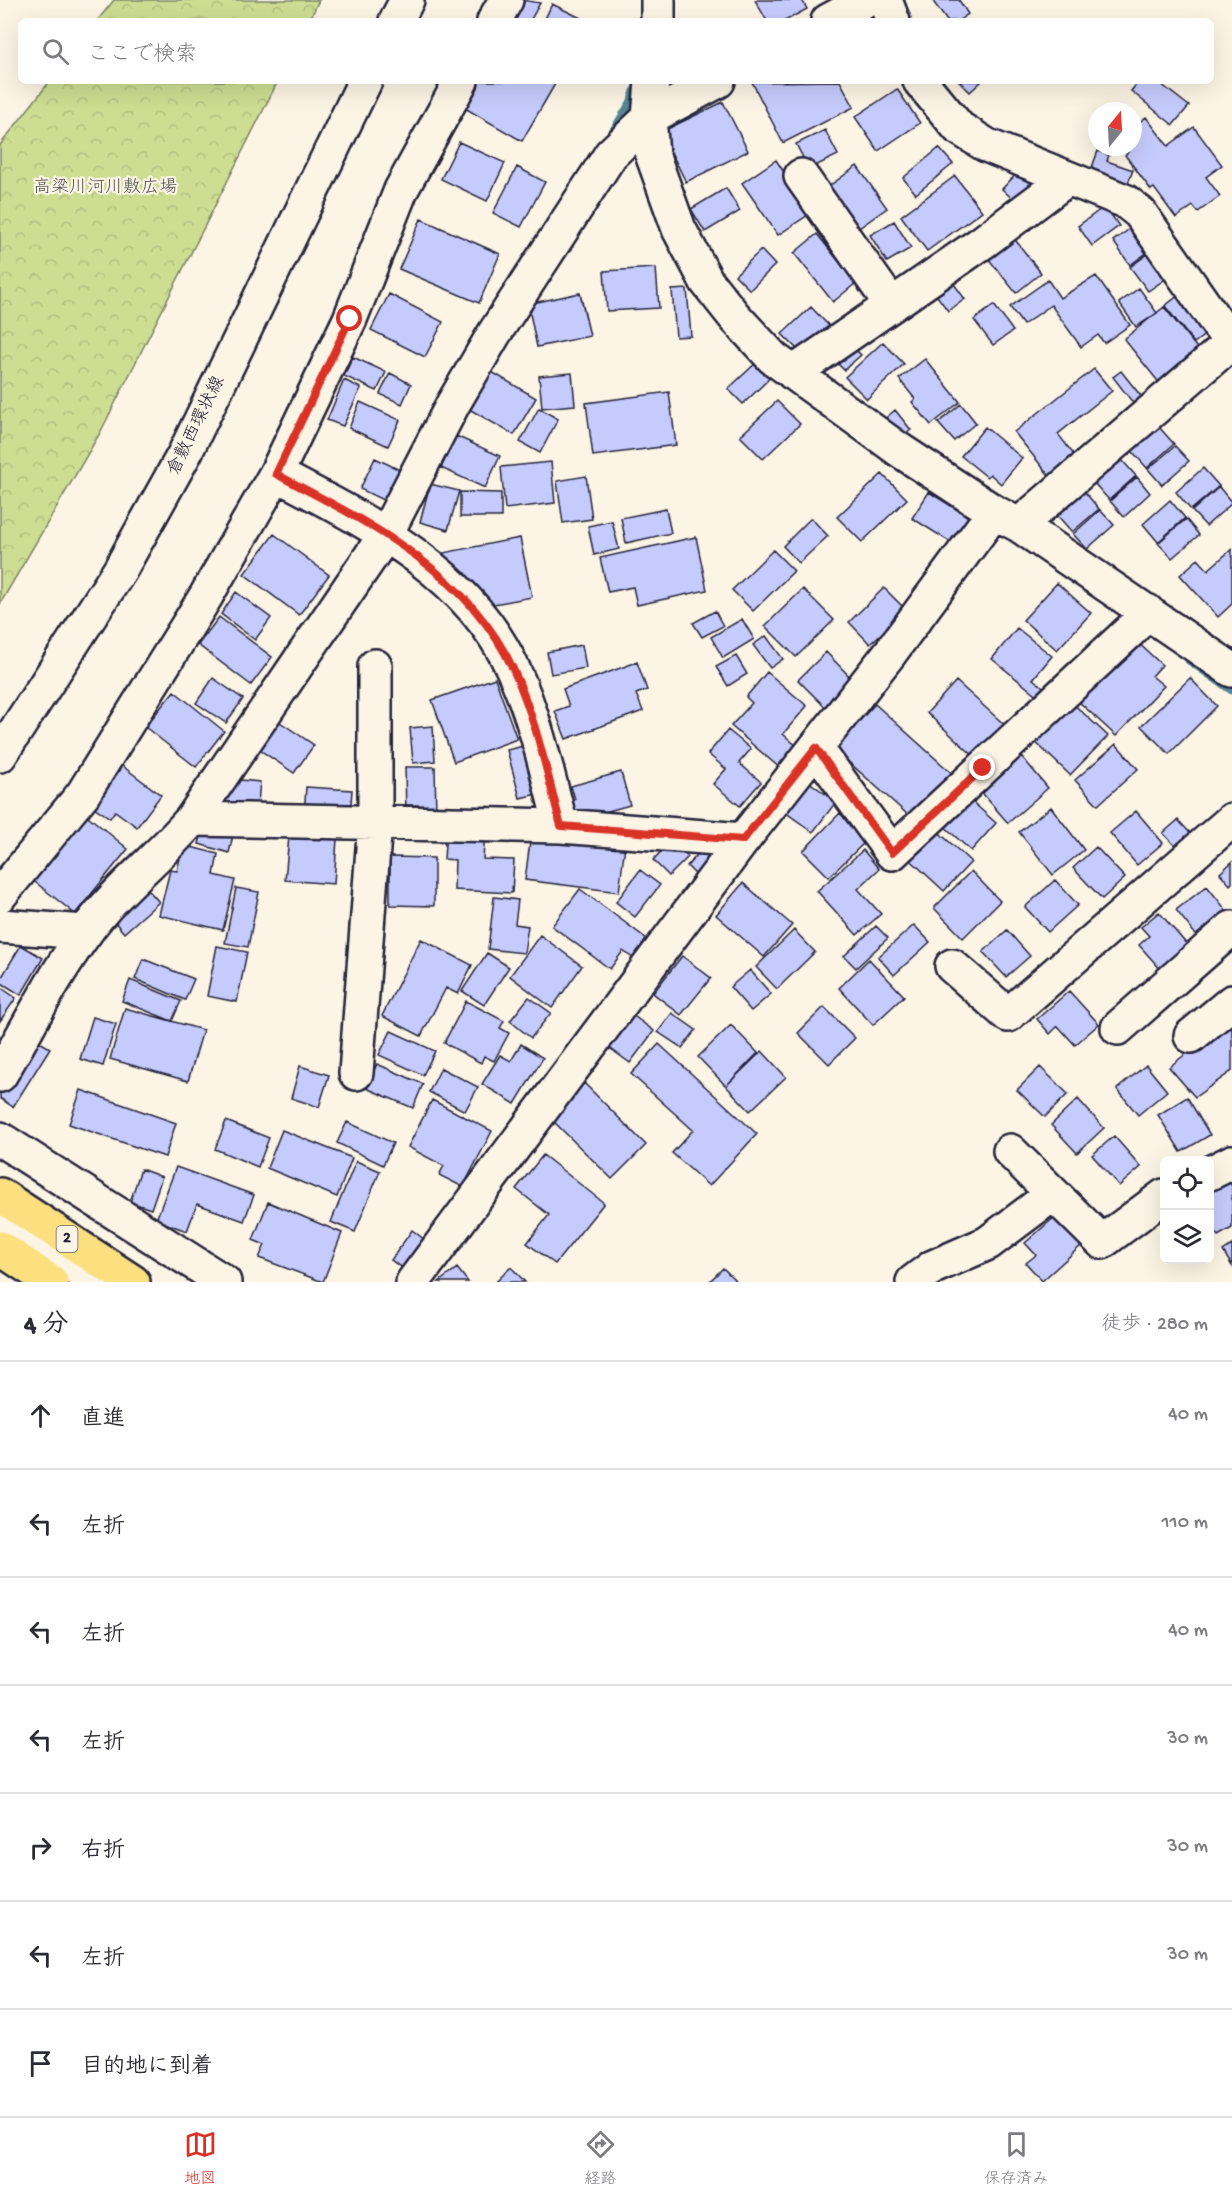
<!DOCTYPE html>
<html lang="ja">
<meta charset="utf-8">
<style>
:root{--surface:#fff;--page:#f7f7f7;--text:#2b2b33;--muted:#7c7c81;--line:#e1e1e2;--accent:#d93025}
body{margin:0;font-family:"Gochi Hand","Klee One",sans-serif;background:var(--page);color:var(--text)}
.controls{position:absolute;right:18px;bottom:18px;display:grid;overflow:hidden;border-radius:9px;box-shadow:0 6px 24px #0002}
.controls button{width:54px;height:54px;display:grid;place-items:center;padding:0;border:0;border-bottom:2px solid var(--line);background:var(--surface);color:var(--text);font:30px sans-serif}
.compass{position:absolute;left:1088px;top:102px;width:54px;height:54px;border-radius:50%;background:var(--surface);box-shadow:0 6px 24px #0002;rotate:18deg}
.stop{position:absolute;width:18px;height:18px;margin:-14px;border:4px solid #d93025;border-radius:50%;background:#fff}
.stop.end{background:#d93025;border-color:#fff;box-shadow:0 2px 6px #0008}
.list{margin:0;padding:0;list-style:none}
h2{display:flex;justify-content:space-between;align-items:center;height:78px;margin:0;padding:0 24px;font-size:26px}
h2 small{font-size:20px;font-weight:400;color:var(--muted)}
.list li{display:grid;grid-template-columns:39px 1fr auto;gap:18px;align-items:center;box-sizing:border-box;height:108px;padding:0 24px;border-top:2px solid var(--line)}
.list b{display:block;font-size:22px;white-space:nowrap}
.list em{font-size:20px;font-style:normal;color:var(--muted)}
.icon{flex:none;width:33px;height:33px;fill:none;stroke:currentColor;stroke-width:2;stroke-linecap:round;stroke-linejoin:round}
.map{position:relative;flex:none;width:1232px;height:1282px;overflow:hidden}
.search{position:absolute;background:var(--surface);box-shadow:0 6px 24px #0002;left:18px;right:18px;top:18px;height:66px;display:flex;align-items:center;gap:15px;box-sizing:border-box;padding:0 21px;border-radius:9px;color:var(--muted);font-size:22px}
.sheet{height:834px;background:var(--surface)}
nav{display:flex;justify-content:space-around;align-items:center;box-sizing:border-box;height:84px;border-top:2px solid var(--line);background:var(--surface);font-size:16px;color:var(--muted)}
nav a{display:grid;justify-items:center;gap:3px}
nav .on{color:var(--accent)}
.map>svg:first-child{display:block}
</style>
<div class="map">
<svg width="1232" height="1282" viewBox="0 0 1232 1282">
<defs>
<pattern id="park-crowns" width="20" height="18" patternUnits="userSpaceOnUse" patternTransform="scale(1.5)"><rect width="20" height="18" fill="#cdde92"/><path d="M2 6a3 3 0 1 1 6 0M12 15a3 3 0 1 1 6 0" fill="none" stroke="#b0be7f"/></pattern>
</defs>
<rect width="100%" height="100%" fill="#fcf5e5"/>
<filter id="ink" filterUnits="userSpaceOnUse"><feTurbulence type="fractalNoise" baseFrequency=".0167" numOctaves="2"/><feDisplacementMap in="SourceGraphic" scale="12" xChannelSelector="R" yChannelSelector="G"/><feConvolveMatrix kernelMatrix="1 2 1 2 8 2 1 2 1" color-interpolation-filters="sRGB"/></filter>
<g filter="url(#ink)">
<path fill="url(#park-crowns)" stroke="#788066" stroke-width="1.5" d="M114 0H319L309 21H97Z
M50 81H278L100 433 0 604V145Z"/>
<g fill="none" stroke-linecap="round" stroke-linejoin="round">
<path stroke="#548593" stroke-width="9" d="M611 135 631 103 638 83
M1189 660 1232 690"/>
</g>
<path fill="#c6cbfd" stroke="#22223b" stroke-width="1.5" d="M522 0 540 3 530 21H511Z
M755 0H802L807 9 785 21H767Z
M932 0H959L968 14 958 21H947Z
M552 4 587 21H544Z
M478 81H550L555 84 522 141 463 107Z
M840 81 854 107 783 143 752 82Z
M959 81H982L970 92Z
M1139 81H1157L1189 106 1173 125 1131 91Z
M897 89 920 123 878 151 855 117Z
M723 102 748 151 686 182 661 132Z
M1146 117 1168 146 1194 127 1222 165 1206 177 1220 196 1198 212 1193 206 1176 218 1154 188 1151 190 1125 155 1128 152 1124 147H1133V127Z
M825 130 838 155 809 169 796 144Z
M459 142 505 163 487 201 441 179Z
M939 148 953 164 916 194 903 178Z
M1098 151 1109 155 1107 161 1133 170 1123 196 1088 178Z
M776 160 811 213 778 235 742 183Z
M857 166 887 208 859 228 828 187Z
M517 167 545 182 521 227 493 213Z
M1022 168 1044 190 1024 210 1002 189Z
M955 176 982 211 927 251 901 216Z
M726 188 740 211 705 232 691 209Z
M1105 206 1119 226 1092 246 1078 226Z
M421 219 500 254 479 303 399 269Z
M1142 220 1159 244 1130 265 1113 241Z
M894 221 911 248 887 262 870 235Z
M817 234 856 283 833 302 794 253Z
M1013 237 1041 273 1016 293 987 257Z
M1159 246 1177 271 1148 291 1130 267Z
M761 250 775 265 750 290 735 275Z
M656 268 659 308 607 311 604 271Z
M1096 276 1130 325 1104 343 1098 335 1081 347 1051 305 1023 325 1010 307 1048 280 1060 298Z
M949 277 965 299 948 311 932 289Z
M1139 288 1157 313 1136 327 1119 303Z
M687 289 691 336 676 337 672 290Z
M1184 291 1214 328 1194 343 1165 306Z
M580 293 590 336 537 347 528 304Z
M389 294 443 322 425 357 371 330Z
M994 305 1013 331 993 345 974 320Z
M811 307 832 329 804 356 782 334Z
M1164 307 1201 353 1161 385 1124 339Z
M846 340 861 355 844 370 830 356Z
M883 342 904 364 867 399 845 377Z
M353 357 386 372 377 391 344 376Z
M925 359 960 402 931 425 912 402 915 399 899 379Z
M759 360 773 375 743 404 728 389Z
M485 368 536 398 514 435 462 405Z
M1094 369 1112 391 1058 434 1081 464 1056 484 1014 432Z
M1121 371 1148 405 1140 412 1113 377Z
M390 373 411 384 402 404 380 394Z
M572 373 575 405 542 408 539 376Z
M344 380 361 388 343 426 327 420Z
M669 392 676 445 593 456 586 403Z
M777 401 800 424 763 459 740 436Z
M360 402 400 420 388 446 349 428Z
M961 404 976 423 954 441 938 423Z
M539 408 558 419 540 453 520 442Z
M895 410 911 430 896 442 881 422Z
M985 427 1022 458 1001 484 990 474 987 477 961 456Z
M1159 427 1174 444 1147 468 1132 451Z
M456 436 500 456 485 488 441 468Z
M1175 446 1189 461 1162 485 1148 469Z
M375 458 400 470 385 501 360 489Z
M1121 459 1136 476 1109 500 1094 483Z
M551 462 555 503 505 509 501 467Z
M1203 468 1219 486 1191 510 1176 492Z
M882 474 907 499 862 542 837 517Z
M586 476 592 519 563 523 557 481Z
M1137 477 1150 493 1124 517 1110 501Z
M430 484 459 491 448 530 420 522Z
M1219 487 1232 503 1206 526 1192 511Z
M1084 491 1099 509 1072 532 1057 515Z
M460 492 501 493V517H460Z
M929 492 975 521 958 547 912 518Z
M1170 500 1185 518 1158 542 1143 524Z
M666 509 671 533 626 543 621 518Z
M1100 510 1114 525 1087 549 1073 534Z
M811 518 828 536 799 563 783 546Z
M1186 519 1199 535 1172 558 1158 543Z
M612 521 619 549 594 555 588 526Z
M274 534 329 575 299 615 244 574Z
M696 537 707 590 637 605 633 587 608 592 600 558Z
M520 538 532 597 473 608 466 573 448 577 443 553Z
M1232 549V604L1218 617 1180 575 1198 559 1208 570Z
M773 550 794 571 753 611 732 590Z
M1057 583 1091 613 1057 650 1023 620Z
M884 588 906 610 870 644 849 622Z
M803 589 834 620 796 657 765 626Z
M236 592 271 618 255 640 221 614Z
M715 611 723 626 702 637 693 623Z
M219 617 272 657 251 685 198 645Z
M742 619 754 639 723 658 711 637Z
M1017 628 1052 656 1033 679 1047 690 1040 698 992 659Z
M766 636 783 659 770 668 753 645Z
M1134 639 1162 665 1152 676 1164 686 1116 736 1077 700Z
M582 645 586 668 551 674 547 652Z
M826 652 853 680 825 707 798 680Z
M736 656 747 674 728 686 716 667Z
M637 662 647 690 636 694 643 711 566 739 555 711 569 706 563 689Z
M767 672 807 706 783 734 799 748 781 769 731 726 752 703 746 697Z
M213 678 243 699 226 723 196 703Z
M495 678 517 739 454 762 432 700Z
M1190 678 1217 706 1169 754 1141 726Z
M956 681 1007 727 977 759 927 713Z
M174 691 224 731 196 767 145 727Z
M1067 698 1108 736 1070 775 1030 737Z
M875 704 956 777 916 822 834 749Z
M271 716 314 745 294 773 251 744Z
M433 726 435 761 413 763 410 728Z
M728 730 751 749 739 763 761 782 740 806 713 784 726 769 708 754Z
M532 744 545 792 520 798 507 750Z
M1116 744 1138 769 1098 805 1075 780Z
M1018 752 1048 788 1008 823 977 787Z
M121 765 161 795 137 827 115 811 110 818 91 805Z
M405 767H435L436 815 406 816Z
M621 772 630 805 568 822 563 802 575 799 571 786Z
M221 778 260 782 257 813 219 810Z
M808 781 836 802 813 832 785 812Z
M306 787 352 790 350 817 304 814Z
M967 797 996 823 971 851 942 824Z
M1051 807 1084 850 1053 875 1019 832Z
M1136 811 1163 843 1137 865 1110 833Z
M83 812 128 849 75 914 30 878Z
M840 813 867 840 829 877 803 851Z
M1178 820 1191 834 1177 848 1163 833Z
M930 824 971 862 944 891 903 853Z
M203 828 233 835 229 853 199 844Z
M446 830 485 832 483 859 514 860 512 893 454 890 455 860 444 859Z
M531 834 625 845 619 892 525 880Z
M289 836 337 839 334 884 285 880Z
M671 841 688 857 669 876 653 860Z
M708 843 725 858 702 881 687 866Z
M183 845 218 854 214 875 235 880 223 930 159 915 170 870 177 871Z
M1096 847 1125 878 1102 899 1073 868Z
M863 850 879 869 858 889 881 914 857 935 817 891Z
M390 857 434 858V906L390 905Z
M1232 862V883L1230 885 1220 873Z
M640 870 660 885 635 917 616 902Z
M971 871 1000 901 963 938 934 908Z
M1055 880 1078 905 1048 932 1025 907Z
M743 883 792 925 764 957 716 915Z
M143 884 159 902 124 933 109 915Z
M1207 886 1230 915 1199 939 1176 910Z
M236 888 259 892 248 947 225 943Z
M580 889 655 945 641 964 623 951 610 969 552 926Z
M494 897 518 900 515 924 528 926 524 953 488 949Z
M1159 912 1189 947 1162 971 1139 945 1149 936 1141 927Z
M914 925 930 942 894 975 878 957Z
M876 926 888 938 856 968 844 956Z
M794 930 815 952 777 989 756 967Z
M1007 930 1030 956 1006 977 983 952Z
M540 935 582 966 552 1008 510 976Z
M421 939 472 965 458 994 446 988 421 1036 382 1016Z
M21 945 43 958 21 995 0 982V980Z
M217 946 247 952 237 1002 207 996Z
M487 953 509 967 484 1005 462 991Z
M682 956 711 978 681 1015 653 993Z
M143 959 194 979 185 1000 135 979Z
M869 959 904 996 873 1025 839 988Z
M750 970 771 994 751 1011 730 987Z
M130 980 181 1001 172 1021 122 1001Z
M0 987 16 998 0 1021Z
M1069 991 1099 1024 1075 1045 1058 1026 1050 1034 1037 1019Z
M529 997 551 1013 531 1038 510 1021Z
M466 1001 504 1021 500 1028 509 1033 494 1061 484 1056 481 1063 444 1043Z
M824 1007 855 1038 829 1064 798 1033Z
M125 1008 203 1030 188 1081 110 1059Z
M672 1013 696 1030 682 1048 658 1032Z
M631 1014 654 1031 630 1063 607 1046Z
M93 1017 116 1024 103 1066 80 1059Z
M1227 1022 1232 1029V1071L1195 1097 1169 1067Z
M731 1025 758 1053 726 1086 698 1057Z
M391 1031 435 1051 423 1075 379 1055Z
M33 1038 50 1048 13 1107 0 1098V1091Z
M521 1044 543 1058 515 1104 482 1084 500 1055 511 1061Z
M659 1044 757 1134 709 1186 672 1153 693 1130 631 1074Z
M762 1051 786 1077 750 1111 726 1086Z
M377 1064 423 1084 413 1108 366 1088Z
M1146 1065 1167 1091 1138 1115 1117 1089Z
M300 1066 329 1075 319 1107 291 1098Z
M1040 1067 1068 1094 1045 1117 1017 1090Z
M441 1068 478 1087 465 1111 429 1092Z
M584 1083 646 1145 612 1179 550 1118Z
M81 1090 176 1123 165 1157 69 1124Z
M1187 1097 1210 1135 1181 1152 1158 1115Z
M1078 1099 1104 1128 1077 1153 1051 1125Z
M432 1100 492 1131 463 1187 439 1175 444 1166 408 1147Z
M226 1121 269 1138 258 1167 215 1149Z
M347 1122 393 1143 383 1165 337 1143Z
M282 1130 352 1158 337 1197 267 1168Z
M1114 1136 1141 1167 1119 1186 1092 1155Z
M543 1155 604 1203 555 1264 527 1243 549 1215 516 1189Z
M356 1161 380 1171 355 1232 331 1222Z
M176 1167 254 1195 244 1221 197 1204 187 1231 156 1220Z
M141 1169 162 1177 151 1209 130 1202Z
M1226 1176 1232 1186V1228L1218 1236 1210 1222V1186Z
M268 1202 342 1233 323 1282 259 1258 265 1245 253 1240Z
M1057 1215 1083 1244 1042 1281 1026 1263 1036 1255 1025 1243Z
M412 1230 433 1246 411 1275 391 1260Z
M1232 1245V1266L1223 1251Z
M511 1267 525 1282H496Z
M457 1268 468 1282H439Z
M723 1268 737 1282H709Z"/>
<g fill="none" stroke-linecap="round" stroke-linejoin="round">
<defs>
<path id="minor" d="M885 0 893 21
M494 21 506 0
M658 21V0
M828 21 867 0
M652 81 649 118 652 154 679 229 707 282 734 316 773 358 898 449 994 512 1019 525 1232 670
M920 81 959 128 986 145 1125 201 1140 213 1231 343
M801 176 891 304
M793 373 983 242 1067 179
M276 474C366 521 468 571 513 669 536 719 547 773 561 826
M1019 525 1232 342
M816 748 892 853 1131 630 1147 611
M192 819 561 826 743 840
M0 895 83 794 206 596 276 474 350 319 401 190 461 81
M0 926 86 932
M952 966 1008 1015 1232 820
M1118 1028 1232 928
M1191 1036 1232 1002
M356 1073 375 822V666
M0 1075C28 1028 53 977 85 933 115 890 159 858 192 819L386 534 453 404 494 334 611 154 649 118 718 81
M0 1139 224 1282
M1010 1151 1102 1242 1164 1196
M1210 1173 1232 1162
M0 1221 87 1276 103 1282
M413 1282 743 840 890 653 994 512
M913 1282 933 1267 988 1243 1053 1194"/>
<path id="secondary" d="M396 21 407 0
M0 755 120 570 185 453 365 81"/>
<path id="trunk" d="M0 1195 133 1282
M0 1248 51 1282"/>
</defs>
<use href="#minor" stroke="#22223b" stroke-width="38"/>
<use href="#secondary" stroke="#22223b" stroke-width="38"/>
<use href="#trunk" stroke="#22223b" stroke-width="38"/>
<use href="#minor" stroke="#fcf5e5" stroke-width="33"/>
<use href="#secondary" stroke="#fcf5e5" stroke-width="33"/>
<use href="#trunk" stroke="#fce080" stroke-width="33"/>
</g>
</g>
<g fill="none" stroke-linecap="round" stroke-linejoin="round" filter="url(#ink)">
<path stroke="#d93025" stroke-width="8" d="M350 319 276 474C366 521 468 571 513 669 536 719 547 773 561 826L743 840 816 748 892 853 983 768"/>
</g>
<g text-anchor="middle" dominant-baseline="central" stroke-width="4.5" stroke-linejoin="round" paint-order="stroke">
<rect fill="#fcf5e5" stroke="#63616e" stroke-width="1.5" x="56.5" y="1226" width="21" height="26" rx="4.5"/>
<g font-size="16" font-weight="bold" fill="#22223b">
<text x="67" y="1239">2</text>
</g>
<g font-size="18" fill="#4d5151" stroke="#fcf5e5">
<text x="105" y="188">高梁川河川敷広場</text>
</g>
<g font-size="18" fill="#22223b" stroke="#fcf5e5">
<text transform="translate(197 426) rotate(-64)">倉敷西環状線</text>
</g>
</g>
</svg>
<div class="controls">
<button><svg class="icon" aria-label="locate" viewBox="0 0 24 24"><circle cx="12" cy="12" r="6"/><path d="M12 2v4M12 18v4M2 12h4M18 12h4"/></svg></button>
<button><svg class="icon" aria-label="layers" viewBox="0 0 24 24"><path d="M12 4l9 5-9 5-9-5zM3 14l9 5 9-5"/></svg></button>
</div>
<svg class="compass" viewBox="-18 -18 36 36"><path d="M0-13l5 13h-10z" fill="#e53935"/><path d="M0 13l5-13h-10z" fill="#7c7c81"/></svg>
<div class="stop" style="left:350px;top:319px"></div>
<div class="stop end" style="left:983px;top:768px"></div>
<div class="search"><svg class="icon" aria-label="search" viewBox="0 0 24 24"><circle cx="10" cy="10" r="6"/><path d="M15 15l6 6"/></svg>ここで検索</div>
</div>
<section class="sheet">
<h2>4 分<small>徒歩 · 280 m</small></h2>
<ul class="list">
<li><svg class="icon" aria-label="ahead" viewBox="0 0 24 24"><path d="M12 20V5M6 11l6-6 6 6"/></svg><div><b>直進</b></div><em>40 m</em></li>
<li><svg class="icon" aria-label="left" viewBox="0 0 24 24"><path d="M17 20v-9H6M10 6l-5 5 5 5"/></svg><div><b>左折</b></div><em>110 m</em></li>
<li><svg class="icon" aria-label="left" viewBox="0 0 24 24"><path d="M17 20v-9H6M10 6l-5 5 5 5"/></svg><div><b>左折</b></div><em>40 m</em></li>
<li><svg class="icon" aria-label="left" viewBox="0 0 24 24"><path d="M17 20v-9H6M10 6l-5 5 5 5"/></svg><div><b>左折</b></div><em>30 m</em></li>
<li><svg class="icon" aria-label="right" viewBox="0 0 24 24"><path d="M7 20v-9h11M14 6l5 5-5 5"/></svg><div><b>右折</b></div><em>30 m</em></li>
<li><svg class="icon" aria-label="left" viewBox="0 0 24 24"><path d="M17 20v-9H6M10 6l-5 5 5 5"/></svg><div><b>左折</b></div><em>30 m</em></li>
<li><svg class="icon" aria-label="arrive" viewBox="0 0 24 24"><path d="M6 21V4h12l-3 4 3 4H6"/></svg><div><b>目的地に到着</b></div></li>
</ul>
</section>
<nav>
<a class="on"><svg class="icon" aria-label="map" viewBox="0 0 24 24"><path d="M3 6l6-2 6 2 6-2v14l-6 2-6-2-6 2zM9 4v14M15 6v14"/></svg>地図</a>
<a><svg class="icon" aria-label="directions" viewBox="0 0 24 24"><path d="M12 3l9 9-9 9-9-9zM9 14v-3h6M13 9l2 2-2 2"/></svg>経路</a>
<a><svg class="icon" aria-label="saved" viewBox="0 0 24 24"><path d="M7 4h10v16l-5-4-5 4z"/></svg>保存済み</a>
</nav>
